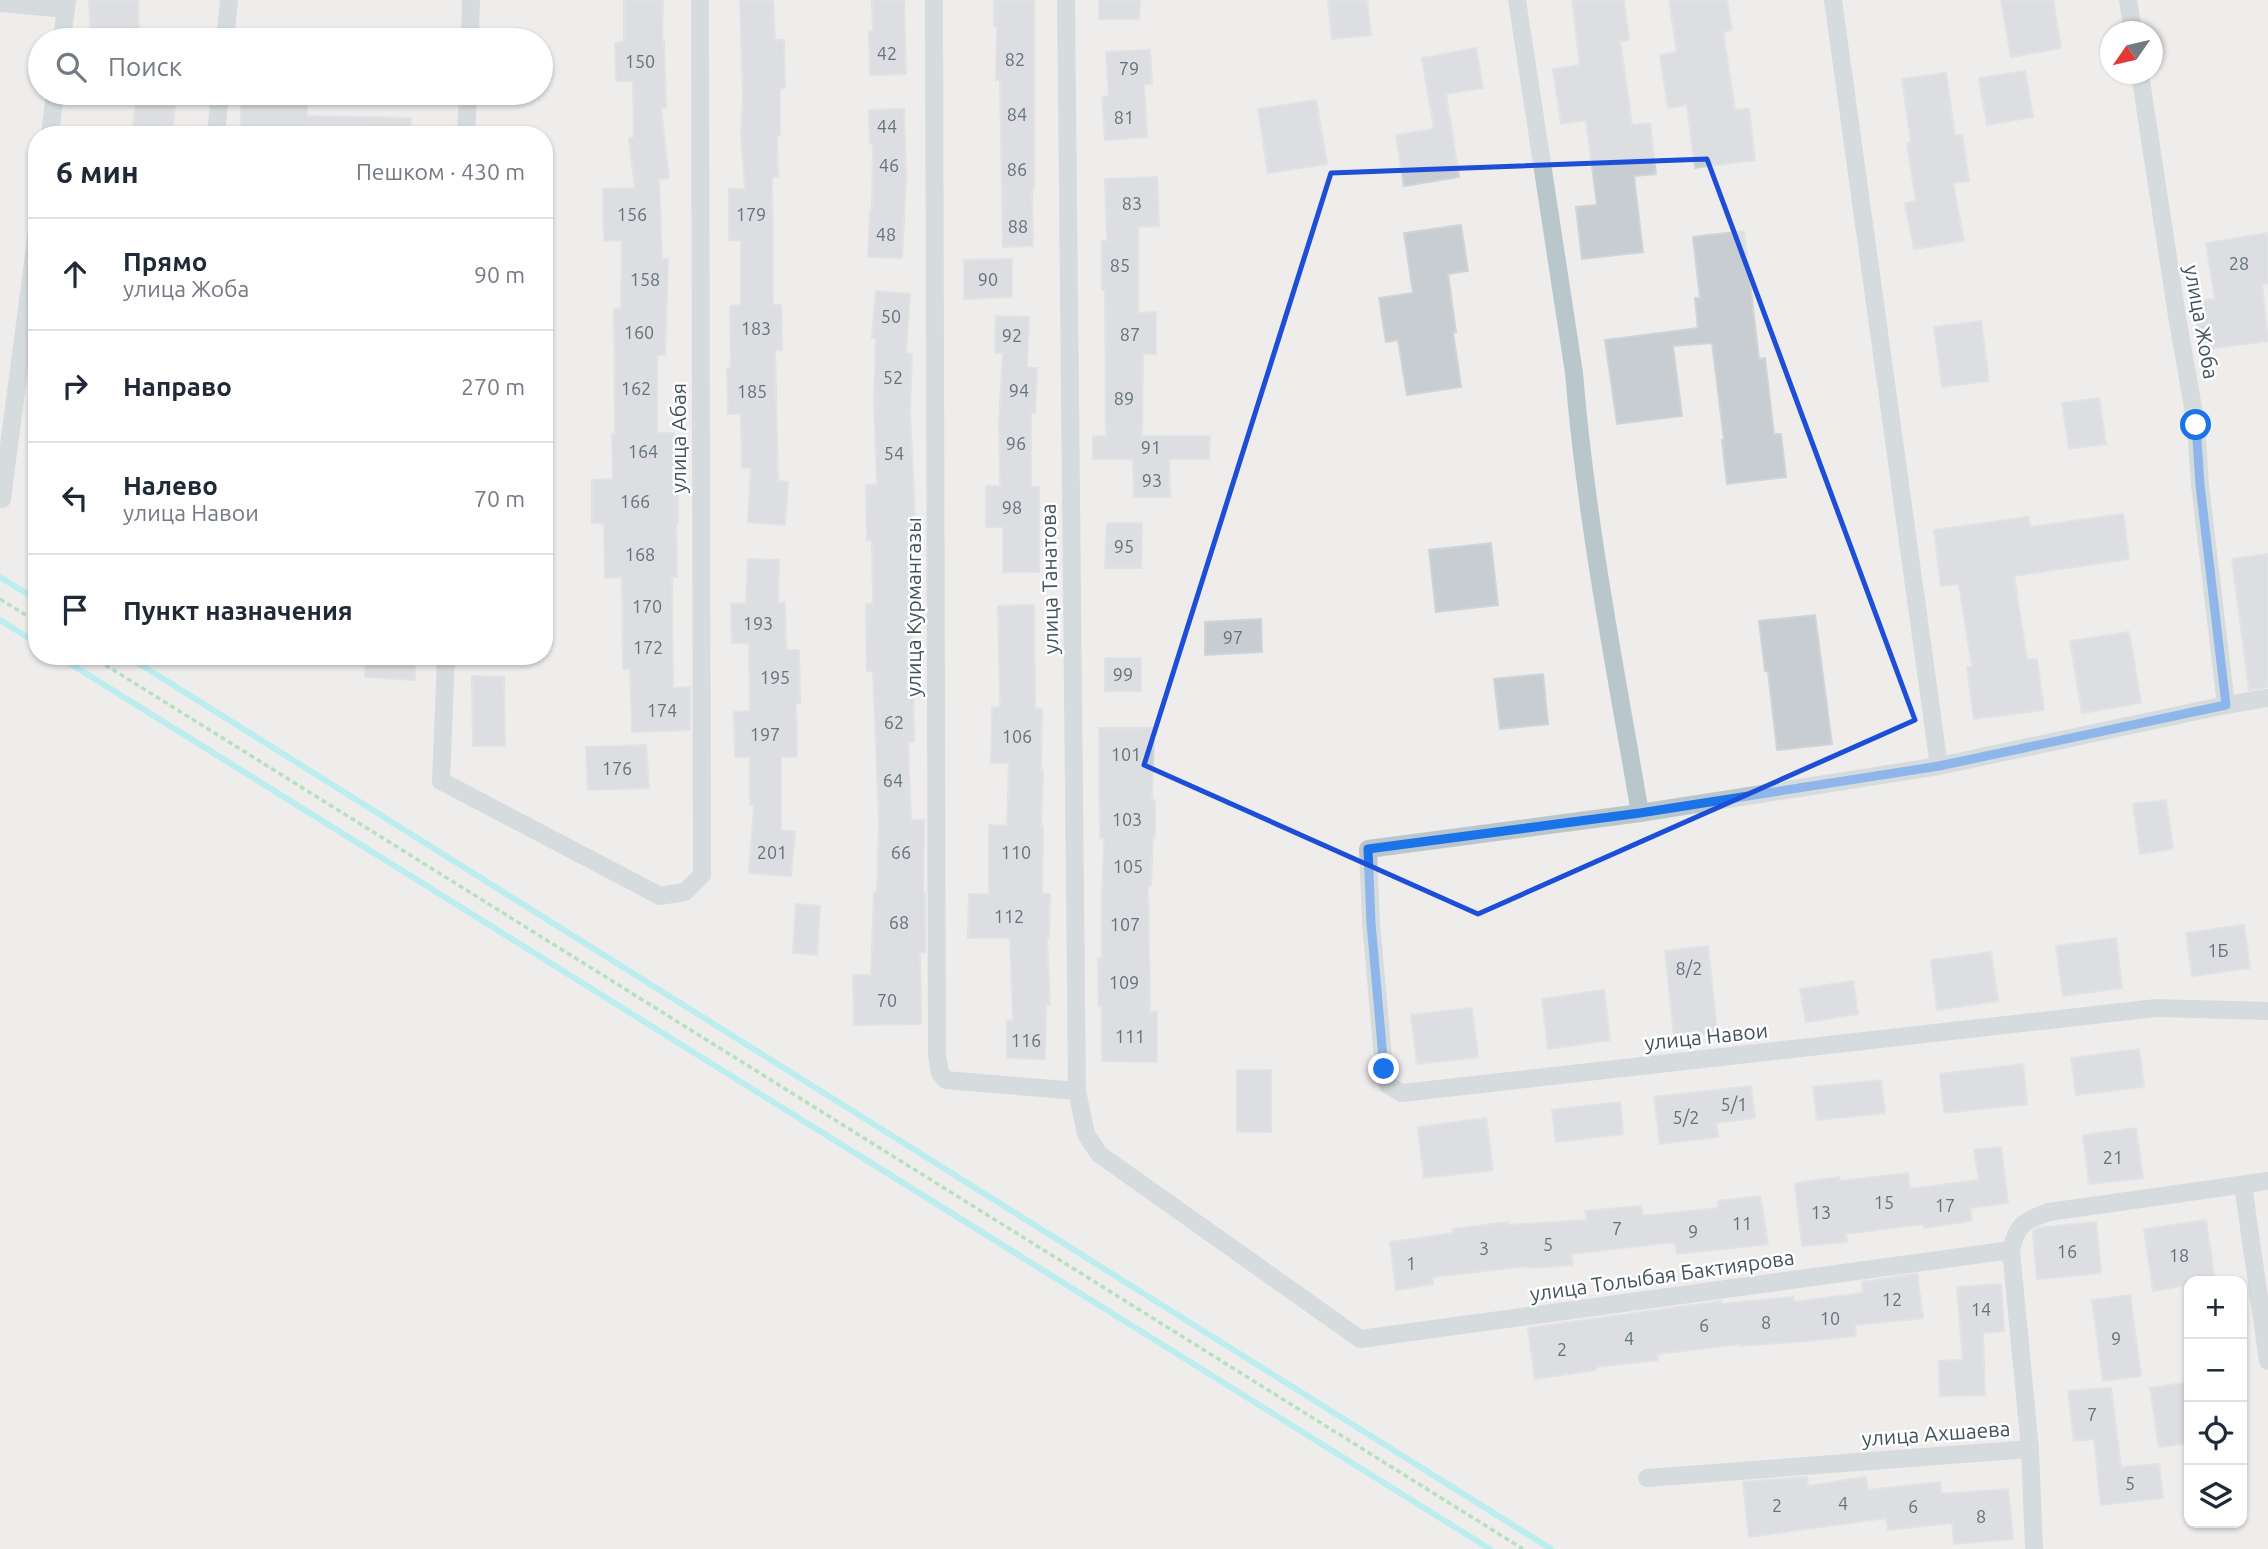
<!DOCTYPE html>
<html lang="ru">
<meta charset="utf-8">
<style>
:root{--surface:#fff;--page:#f6f6f7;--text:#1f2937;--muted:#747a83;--line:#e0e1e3}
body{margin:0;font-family:Ubuntu,sans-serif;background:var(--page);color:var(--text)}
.controls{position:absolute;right:21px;bottom:21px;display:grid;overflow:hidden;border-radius:14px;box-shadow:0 2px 5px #0004}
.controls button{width:63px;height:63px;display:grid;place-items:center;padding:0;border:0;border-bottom:2px solid var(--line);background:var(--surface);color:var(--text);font:35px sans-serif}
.compass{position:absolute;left:2100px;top:21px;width:63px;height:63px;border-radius:50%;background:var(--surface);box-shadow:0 2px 5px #0004;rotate:236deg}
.stop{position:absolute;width:21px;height:21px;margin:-16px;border:5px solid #1a73e8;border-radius:50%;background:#fff}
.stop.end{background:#1a73e8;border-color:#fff;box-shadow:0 2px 7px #0008}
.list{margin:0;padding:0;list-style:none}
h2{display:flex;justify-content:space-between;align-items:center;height:91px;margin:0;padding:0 28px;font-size:30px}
h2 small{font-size:23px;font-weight:400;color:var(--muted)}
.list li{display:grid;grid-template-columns:46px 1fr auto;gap:21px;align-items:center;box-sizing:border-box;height:112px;padding:0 28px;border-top:2px solid var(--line)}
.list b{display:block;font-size:26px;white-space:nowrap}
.list p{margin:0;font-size:23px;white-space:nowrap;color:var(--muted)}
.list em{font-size:23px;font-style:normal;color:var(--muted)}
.icon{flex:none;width:38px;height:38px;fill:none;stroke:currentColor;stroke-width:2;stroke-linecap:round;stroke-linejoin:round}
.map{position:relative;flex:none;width:2268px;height:1549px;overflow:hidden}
.search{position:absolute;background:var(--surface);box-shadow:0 2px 5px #0004;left:28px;top:28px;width:525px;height:77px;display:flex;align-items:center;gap:18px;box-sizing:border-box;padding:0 24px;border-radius:38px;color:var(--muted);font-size:26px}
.panel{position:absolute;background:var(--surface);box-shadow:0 2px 5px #0004;left:28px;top:126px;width:525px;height:539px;border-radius:28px}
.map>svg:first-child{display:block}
</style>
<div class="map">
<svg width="2268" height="1549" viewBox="0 0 2268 1549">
<rect width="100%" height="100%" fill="#efecec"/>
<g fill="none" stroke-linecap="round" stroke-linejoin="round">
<path stroke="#7fedf2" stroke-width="6" d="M0 577 37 600
M0 620 37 643
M58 656 1490 1549
M127 656 1551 1549"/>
</g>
<path fill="#c8cdd2" stroke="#cfd4d9" stroke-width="2" d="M89 0H138L139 40H91Z
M624 0H663L662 41H664L666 108H661L669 178 659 179 662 259H668L665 355H657V433H674L675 479H678V523H676L677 577H672L673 688 690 687V730L632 732 630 669H623L622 577 605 578 604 523H592V480L613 479 612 434H615L614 309H621L622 240 604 241 603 189 635 188 629 138 634 137 633 81H616L615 43 624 42Z
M740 0H773L775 40H784L785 88H780V135H777L778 177H772L773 305H781L782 350H775L778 481 788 482 785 525 748 522 751 468H742L741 414H728L727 368H731L730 306 741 305V240H729V189H745L741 134 743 96Z
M872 0H904L906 74 870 75 869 31H873Z
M994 0H1034V189H1032L1033 246 1003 247 1000 80H996L997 26H994Z
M1099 0H1140L1139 19H1099Z
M1328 0H1367L1371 35 1332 39Z
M1572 0H1624L1629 40 1620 41 1632 125 1650 123 1656 174 1634 176 1643 252 1582 259 1576 207 1597 205 1586 120 1561 124 1553 69 1580 65Z
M1669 0H1727L1732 30 1723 32 1735 110 1749 109 1755 160 1695 168 1687 105 1668 108 1660 55 1677 52Z
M2001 0H2053L2061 48 2011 57Z
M1476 48 1483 88 1446 94 1459 177 1404 186 1396 135 1434 129 1422 58Z
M1150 50 1152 84H1144L1147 137 1105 140 1102 97 1109 96 1106 52Z
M2025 71 2033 117 1987 125 1979 78Z
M1946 73 1955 136 1962 135 1969 181 1953 183 1964 241 1914 249 1905 203 1916 201 1907 144 1911 143 1902 79Z
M137 93 176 98 172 135H132Z
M241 93H307V116L411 118 410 135H241Z
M1316 100 1327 164 1268 173 1258 109Z
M904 109 906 177 902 258 868 257 870 210H872L873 143 870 144 869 110Z
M1157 177 1159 226 1138 227V313L1156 312V354H1143L1142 436H1210L1209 459H1169L1170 497H1134L1133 459H1093V436H1106L1105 290H1102V241H1107L1105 179Z
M1461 225 1468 271 1448 274 1456 332H1453L1461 387 1407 395 1398 340 1386 342 1379 298 1413 293 1404 233Z
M1744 231 1759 359 1765 358 1774 434H1781L1786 477 1727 484 1722 440H1724L1712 343 1673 346 1682 416 1617 424 1605 340 1698 328 1695 298H1700L1693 237Z
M2268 233V283L2262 284 2268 341 2201 350 2194 301 2215 299 2206 243Z
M1012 259V297L964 299V260Z
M876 291 910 294 906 353 912 354 910 413 916 539H911L914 742H908L911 820H924L923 893H925V952H920L921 1024 854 1025 853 975H871L874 892H877L879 821 873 671H867L866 604H873L872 540H867L866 485H877L874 399 876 338H872Z
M996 316 1029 317 1027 368H1037L1035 413H1031V487H1039V572H1003V527H986V486H1000L999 423 1003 353H995Z
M1981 321 1989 381 1942 387 1934 327Z
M2099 398 2106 444 2069 449 2062 403Z
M2123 514 2129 559 2014 576 2027 660 2037 659 2044 710 1974 719 1967 667H1972L1959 584 1941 586 1934 530 2029 517 2030 527Z
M1107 523H1142L1141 568H1105Z
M1491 543 1498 605 1436 612 1429 550Z
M2268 554V687L2249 690 2232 559Z
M748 559 779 560 778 603 785 602 786 650H799L800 703H796L797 757H781V830L795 832 791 876 749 873 754 805H750V757H735L734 712 750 711 749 643H732L731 604 746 603Z
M1034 605 1035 709H1042L1041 770H1043L1041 826H1043L1042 894H1050L1049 938H1047L1050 1005H1046L1045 1059 1007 1058V1021H1013L1010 938H968L969 894H989V825L1007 826 1009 763H991L992 707H1000L998 606Z
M1815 615 1832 744 1777 750 1768 671H1765L1759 621Z
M1261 619 1262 652 1205 655V622Z
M2129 632 2141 703 2082 713 2070 641Z
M366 656H415V680L365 677Z
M1105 658H1141V691H1105Z
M1543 674 1548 724 1500 729 1494 679Z
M472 676 504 677 505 746H473Z
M1099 728H1154L1152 800H1155V837H1153L1151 886H1148L1150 1012H1157V1062L1102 1061V1006H1099L1098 958H1102V897L1104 838H1100Z
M646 745 649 788 588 790 586 747Z
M2166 800 2173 849 2140 854 2133 804Z
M796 904 820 906 817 955 793 953Z
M2244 925 2250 968 2192 976 2186 933Z
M2116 938 2122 988 2063 996 2056 946Z
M1708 946 1717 1032 1674 1036 1665 951Z
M1991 952 1998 1001 1937 1010 1931 960Z
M1853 981 1858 1014 1806 1022 1800 989Z
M1604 990 1610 1040 1548 1049 1542 999Z
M1472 1008 1478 1057 1417 1064 1411 1015Z
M2139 1049 2144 1087 2076 1095 2071 1058Z
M2023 1064 2027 1104 1944 1113 1940 1074Z
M1237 1070H1271V1132H1237Z
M1881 1080 1885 1113 1817 1120 1813 1087Z
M1751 1086 1755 1118 1716 1123 1718 1137 1660 1144 1654 1097Z
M1620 1102 1623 1134 1556 1142 1552 1110Z
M1486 1118 1493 1170 1424 1178 1418 1127Z
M2136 1128 2143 1178 2089 1184 2083 1135Z
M2001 1147 2008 1203 1970 1208 1972 1221 1924 1228 1923 1224 1846 1234 1847 1242 1802 1246 1795 1183 1839 1177 1840 1181 1908 1173 1910 1189 1979 1180 1974 1150Z
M1760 1196 1768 1244 1677 1254 1675 1242 1571 1254 1573 1265 1528 1268V1266L1432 1277 1433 1284 1396 1290 1390 1242 1454 1233 1453 1229 1508 1222V1225L1587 1220 1585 1211 1641 1206 1643 1216 1718 1208V1201Z
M2206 1220 2215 1281H2189V1285L2153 1291 2144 1229Z
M2096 1222 2101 1273 2037 1279 2033 1231 2038 1228Z
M1917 1274 1923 1318 1855 1325 1856 1336 1807 1341 1740 1346V1344L1657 1354 1658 1360 1596 1367V1370L1535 1379 1528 1328 1721 1301 1722 1304 1793 1297 1794 1302 1863 1293 1862 1282Z
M2001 1284 2004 1331 1983 1333 1985 1395 1940 1396 1939 1361 1963 1360 1957 1287Z
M2130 1295 2141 1376 2103 1381 2092 1300Z
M2189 1382V1443L2159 1447 2150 1388Z
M2111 1388 2121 1467 2159 1464 2163 1498 2101 1505 2094 1439 2074 1441 2068 1391Z
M1807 1477 1808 1486 1866 1477 1868 1490 1940 1482 1941 1494 2008 1489 2013 1539 1954 1544 1952 1523 1888 1530 1886 1518 1749 1537 1743 1482Z"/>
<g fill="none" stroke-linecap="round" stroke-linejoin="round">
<path stroke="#6bd28e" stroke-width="3.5" stroke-dasharray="5 3.5" stroke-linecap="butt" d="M0 599 37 622
M91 656 1523 1549"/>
<path stroke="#b9c7cd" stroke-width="18" d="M934 0 937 1055 940 1073 946 1080 1077 1091
M1066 0 1077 1091 1086 1134 1099 1154 1360 1339 2011 1250C2017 1224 2024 1221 2049 1212L2268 1181
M1517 0 1574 373C1586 521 1615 667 1640 813
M1833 0 1939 766
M2128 0 2133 32
M0 3 66 9
M62 40 67 0
M225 40 229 0
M470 40 471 0
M2140 74 2177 316 2196 425 2200 485 2226 705
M50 135 55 93
M216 135 220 93
M466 135 468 93
M2 499 37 232
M446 656 441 781 660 896 685 892 702 875 700 0
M2268 698 2226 705 1939 766 1640 813 1368 849 1371 923 1384 1069 1388 1085 1402 1093 2156 1008 2268 1011
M2243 1185 2268 1361
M2030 1449 2034 1549
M1647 1478 2030 1449 2011 1250"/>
</g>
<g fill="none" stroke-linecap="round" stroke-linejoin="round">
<path stroke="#1a73e8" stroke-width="9" d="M1384 1069 1371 923 1368 849 1640 813 1939 766 2226 705 2200 485 2196 425"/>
</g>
<path d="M0 0H2268V1549H0ZM1707 159 1915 720 1478 914 1144 765 1331 173Z" fill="#efecec" fill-opacity=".55" fill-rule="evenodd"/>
<path fill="none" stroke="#1d4ed8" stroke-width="5" stroke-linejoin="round" d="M1707 159 1915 720 1478 914 1144 765 1331 173Z"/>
<g text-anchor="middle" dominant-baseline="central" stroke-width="5" stroke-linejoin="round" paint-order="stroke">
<g font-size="18" fill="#647279">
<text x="887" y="53">42</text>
<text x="1015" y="59">82</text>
<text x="640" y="61">150</text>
<text x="1129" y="68">79</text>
<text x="1017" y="114">84</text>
<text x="1124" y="117">81</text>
<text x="887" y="126">44</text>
<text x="889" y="165">46</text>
<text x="1017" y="169">86</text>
<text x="1132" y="203">83</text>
<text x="632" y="214">156</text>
<text x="751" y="214">179</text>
<text x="1018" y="226">88</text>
<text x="886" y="234">48</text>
<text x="2239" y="263">28</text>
<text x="1120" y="265">85</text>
<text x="645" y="279">158</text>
<text x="988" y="279">90</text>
<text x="891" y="316">50</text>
<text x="756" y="328">183</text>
<text x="639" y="332">160</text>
<text x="1130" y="334">87</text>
<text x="1012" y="335">92</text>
<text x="893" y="377">52</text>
<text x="636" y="388">162</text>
<text x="1019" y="390">94</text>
<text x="752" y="391">185</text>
<text x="1124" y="398">89</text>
<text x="1016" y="443">96</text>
<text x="1151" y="447">91</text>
<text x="643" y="451">164</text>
<text x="894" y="453">54</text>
<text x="1152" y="480">93</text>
<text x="635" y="501">166</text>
<text x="1012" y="507">98</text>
<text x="1124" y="546">95</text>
<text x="640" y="554">168</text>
<text x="647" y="606">170</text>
<text x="758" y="623">193</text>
<text x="1233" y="637">97</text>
<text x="648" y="647">172</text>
<text x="1123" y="674">99</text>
<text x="775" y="677">195</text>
<text x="662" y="710">174</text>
<text x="894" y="722">62</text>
<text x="765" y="734">197</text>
<text x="1017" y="736">106</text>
<text x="1126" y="754">101</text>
<text x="617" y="768">176</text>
<text x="893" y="780">64</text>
<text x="1127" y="819">103</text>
<text x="772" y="852">201</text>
<text x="901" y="852">66</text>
<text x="1016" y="852">110</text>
<text x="1128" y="866">105</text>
<text x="1009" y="916">112</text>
<text x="899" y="922">68</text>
<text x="1125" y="924">107</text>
<text x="2218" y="950">1Б</text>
<text x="1689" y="968">8/2</text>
<text x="1124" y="982">109</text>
<text x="887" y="1000">70</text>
<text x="1130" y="1036">111</text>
<text x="1026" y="1040">116</text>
<text x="1734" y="1104">5/1</text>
<text x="1686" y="1117">5/2</text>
<text x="2113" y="1157">21</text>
<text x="1884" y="1202">15</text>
<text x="1945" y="1205">17</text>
<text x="1821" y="1212">13</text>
<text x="1742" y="1223">11</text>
<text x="1617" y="1228">7</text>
<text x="1693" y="1231">9</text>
<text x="1548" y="1244">5</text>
<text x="1484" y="1248">3</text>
<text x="2067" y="1251">16</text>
<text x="2179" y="1255">18</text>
<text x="1411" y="1263">1</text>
<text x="1892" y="1299">12</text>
<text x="1981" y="1309">14</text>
<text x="1830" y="1318">10</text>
<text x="1766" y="1322">8</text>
<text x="1704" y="1325">6</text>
<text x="1629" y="1338">4</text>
<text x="2116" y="1338">9</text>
<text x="1562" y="1349">2</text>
<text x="2092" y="1414">7</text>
<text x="2130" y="1483">5</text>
<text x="1843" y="1503">4</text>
<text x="1777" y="1505">2</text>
<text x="1913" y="1506">6</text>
<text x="1981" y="1516">8</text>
</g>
<g font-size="21" fill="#43535b" stroke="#fff">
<text transform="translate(2202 322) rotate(80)">улица Жоба</text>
<text transform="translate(678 438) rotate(-90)">улица Абая</text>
<text transform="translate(1049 579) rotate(-91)">улица Танатова</text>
<text transform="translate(913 607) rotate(-90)">улица Курмангазы</text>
<text transform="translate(1706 1036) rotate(-6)">улица Навои</text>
<text transform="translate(1662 1275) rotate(-8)">улица Толыбая Бактиярова</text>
<text transform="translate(1936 1433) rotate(-4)">улица Ахшаева</text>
</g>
</g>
</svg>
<div class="controls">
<button>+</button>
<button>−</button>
<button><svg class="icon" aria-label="locate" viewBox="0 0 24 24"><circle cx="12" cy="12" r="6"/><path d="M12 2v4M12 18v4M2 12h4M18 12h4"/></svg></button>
<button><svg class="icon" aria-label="layers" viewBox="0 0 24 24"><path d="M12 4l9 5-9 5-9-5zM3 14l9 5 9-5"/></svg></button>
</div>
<svg class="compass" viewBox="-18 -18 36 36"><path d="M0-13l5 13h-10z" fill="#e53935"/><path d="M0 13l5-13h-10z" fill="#747a83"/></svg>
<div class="stop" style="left:2196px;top:425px"></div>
<div class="stop end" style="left:1384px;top:1069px"></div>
<div class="search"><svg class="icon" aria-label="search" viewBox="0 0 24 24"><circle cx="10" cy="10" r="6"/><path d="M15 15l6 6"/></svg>Поиск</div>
<section class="panel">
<h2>6 мин<small>Пешком · 430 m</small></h2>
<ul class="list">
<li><svg class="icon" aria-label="ahead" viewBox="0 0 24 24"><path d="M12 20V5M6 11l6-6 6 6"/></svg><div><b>Прямо</b><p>улица Жоба</p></div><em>90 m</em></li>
<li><svg class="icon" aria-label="right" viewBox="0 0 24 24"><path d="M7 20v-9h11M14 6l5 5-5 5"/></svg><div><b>Направо</b></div><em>270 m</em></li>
<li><svg class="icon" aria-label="left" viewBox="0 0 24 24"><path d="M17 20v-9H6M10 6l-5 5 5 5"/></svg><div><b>Налево</b><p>улица Навои</p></div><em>70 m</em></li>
<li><svg class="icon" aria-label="arrive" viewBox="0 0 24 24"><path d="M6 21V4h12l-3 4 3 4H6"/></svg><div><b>Пункт назначения</b></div></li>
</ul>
</section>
</div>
